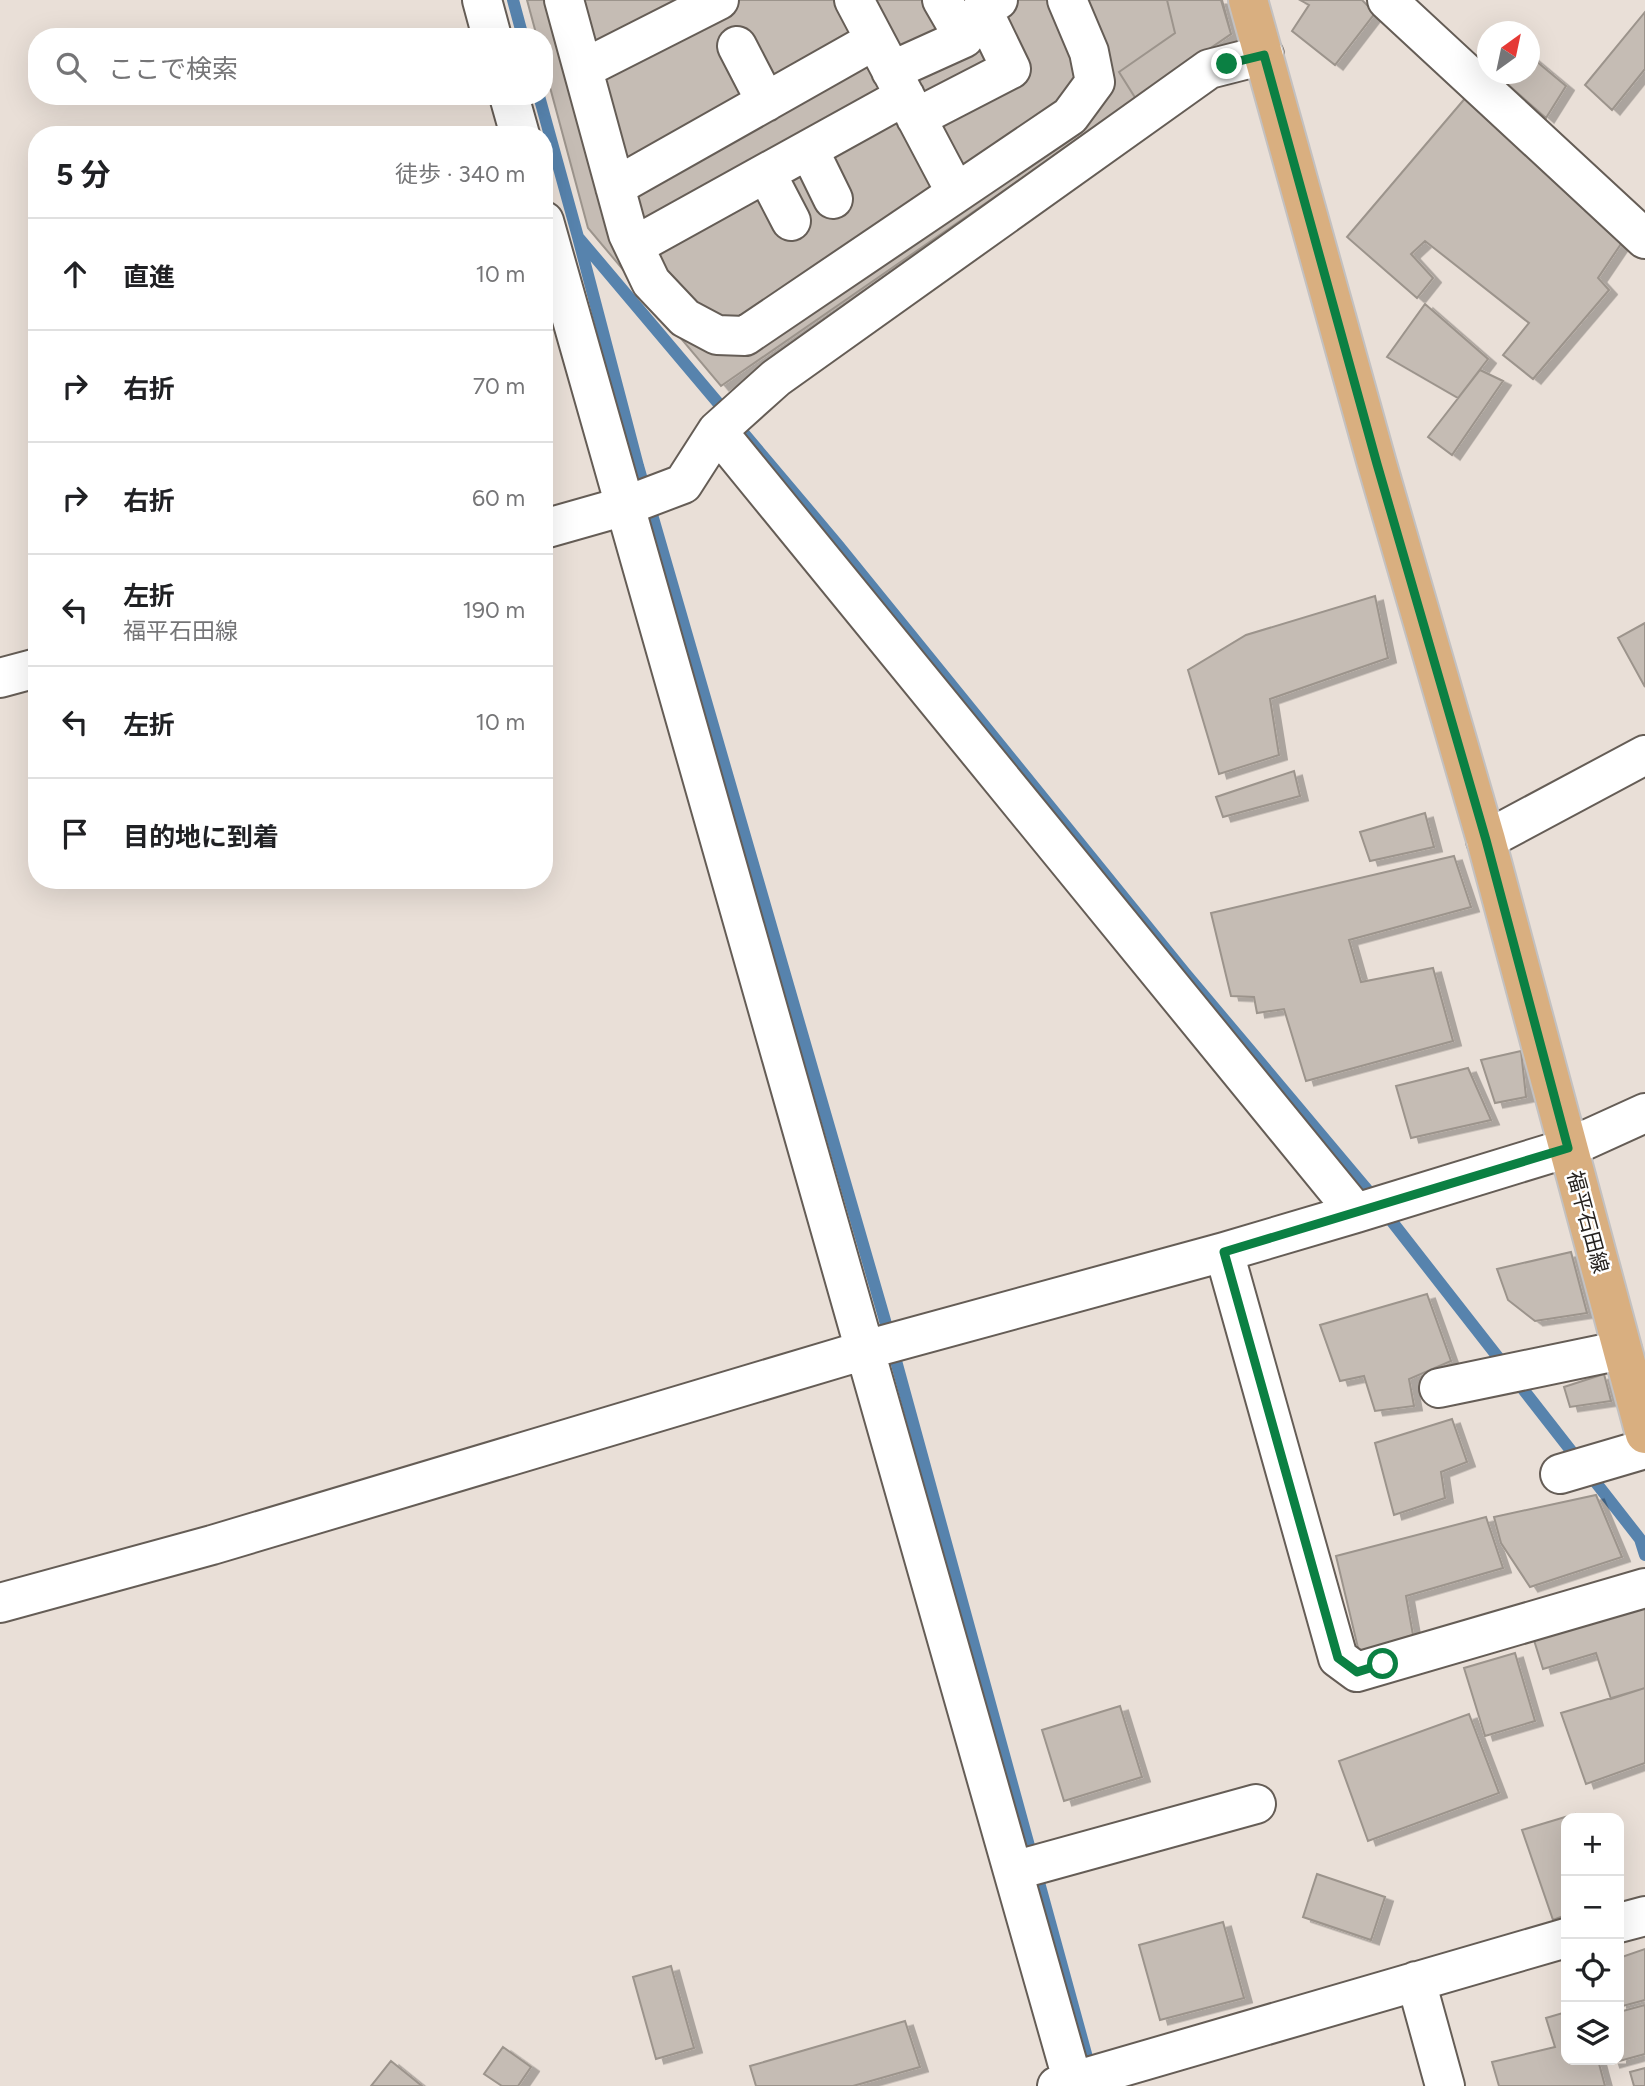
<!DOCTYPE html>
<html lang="ja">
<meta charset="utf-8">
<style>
:root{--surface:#fff;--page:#f6f6f6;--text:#202124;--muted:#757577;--line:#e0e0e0}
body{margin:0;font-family:Figtree,"Noto Sans JP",sans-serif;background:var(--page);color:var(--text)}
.controls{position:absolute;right:21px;bottom:21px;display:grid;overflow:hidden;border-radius:14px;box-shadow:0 7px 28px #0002}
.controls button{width:63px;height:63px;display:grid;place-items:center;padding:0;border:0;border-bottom:2px solid var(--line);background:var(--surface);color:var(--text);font:35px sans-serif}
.compass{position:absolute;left:1477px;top:21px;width:63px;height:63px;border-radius:50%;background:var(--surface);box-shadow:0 7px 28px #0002;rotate:33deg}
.stop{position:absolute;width:21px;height:21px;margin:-16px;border:5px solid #0b8043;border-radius:50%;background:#fff}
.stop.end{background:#0b8043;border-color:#fff;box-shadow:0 2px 7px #0008}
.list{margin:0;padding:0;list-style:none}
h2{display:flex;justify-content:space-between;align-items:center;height:91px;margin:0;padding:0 28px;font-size:30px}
h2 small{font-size:23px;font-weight:400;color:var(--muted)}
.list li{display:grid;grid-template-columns:46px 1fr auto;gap:21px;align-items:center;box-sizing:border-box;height:112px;padding:0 28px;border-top:2px solid var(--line)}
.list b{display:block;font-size:26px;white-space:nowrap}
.list p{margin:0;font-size:23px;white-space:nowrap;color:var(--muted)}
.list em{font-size:23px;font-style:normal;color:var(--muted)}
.icon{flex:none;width:38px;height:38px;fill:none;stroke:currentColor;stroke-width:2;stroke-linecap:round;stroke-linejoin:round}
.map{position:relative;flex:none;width:1645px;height:2086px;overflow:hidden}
.search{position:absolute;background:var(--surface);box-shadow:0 7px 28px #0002;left:28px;top:28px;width:525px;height:77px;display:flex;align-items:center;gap:18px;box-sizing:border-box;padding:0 24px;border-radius:28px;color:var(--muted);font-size:26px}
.panel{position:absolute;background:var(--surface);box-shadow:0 7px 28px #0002;left:28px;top:126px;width:525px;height:763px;border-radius:28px}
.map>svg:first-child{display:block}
</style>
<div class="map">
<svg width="1645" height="2086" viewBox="0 0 1645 2086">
<defs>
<filter id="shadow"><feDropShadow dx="8" dy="4.5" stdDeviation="0" flood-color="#0004"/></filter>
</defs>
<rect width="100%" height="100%" fill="#e9dfd7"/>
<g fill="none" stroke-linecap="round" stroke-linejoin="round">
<path stroke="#5783ad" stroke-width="12" d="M513 0 523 37
M539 96 578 237 838 545 1185 973 1365 1187 1640 1539 1645 1555
M578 237 638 466 884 1317 1091 2072"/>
</g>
<path fill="#c5bcb4" stroke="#9c948c" stroke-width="2" filter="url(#shadow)" d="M527 0H1222L1231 34 721 386 588 228 544 65V37H537Z
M1167 0H1221L1231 34 1136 99 1119 72 1175 33Z
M1300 0H1362L1375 13 1335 65 1292 31 1309 5Z
M1645 12V69L1612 110 1585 85Z
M1530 56 1566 86 1546 118 1496 74H1530Z
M1467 96 1625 238 1598 278 1609 290 1533 379 1503 355 1529 323 1425 241 1411 254 1433 278 1417 298 1347 237Z
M1425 304 1488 359 1458 398 1387 357Z
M1480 370 1503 381 1452 455 1428 437Z
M1375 596 1388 658 1270 699 1279 755 1219 774 1188 670 1246 635Z
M1645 623V687L1618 638Z
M1294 771 1300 796 1223 817 1216 797Z
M1425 813 1434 847 1370 861 1360 832Z
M1454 856 1471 907 1349 940 1361 982 1433 968 1453 1041 1306 1081 1284 1009 1257 1013 1254 997 1231 996 1211 913Z
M1521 1051 1526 1097 1495 1103 1481 1060Z
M1468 1068 1491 1120 1411 1138 1396 1086Z
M1571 1252 1587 1313 1535 1321 1508 1300 1497 1269Z
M1427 1294 1451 1361 1409 1379 1414 1406 1375 1411 1364 1376 1340 1381 1320 1325Z
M1604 1374 1611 1401 1570 1407 1564 1387Z
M1452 1419 1467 1462 1441 1472 1445 1498 1394 1515 1375 1443Z
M1596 1495 1622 1557 1530 1587 1501 1543 1494 1517Z
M1486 1517 1503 1568 1406 1596 1413 1635 1359 1652 1336 1556Z
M1645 1607V1688L1611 1699 1596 1653 1543 1669 1533 1637Z
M1515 1653 1535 1721 1485 1736 1464 1668Z
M1645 1688V1763L1586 1784 1561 1713Z
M1120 1706 1142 1777 1064 1801 1042 1730Z
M1469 1714 1499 1793 1368 1841 1339 1761Z
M1575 1814 1576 1818H1566V1915L1553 1920 1522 1830Z
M1317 1874 1385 1897 1371 1940 1303 1917Z
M1223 1922 1244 1998 1160 2020 1139 1945Z
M1645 1949V2000L1619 2007V1958Z
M671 1966 694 2048 656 2059 633 1977Z
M1645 2005V2054L1612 2063 1611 2060H1619V2012Z
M1566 2012V2060H1598L1605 2086H1499L1492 2062 1555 2047 1546 2018Z
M905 2021 920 2067 853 2086H756L750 2066Z
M503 2047 531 2067 518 2086H502L484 2074Z
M391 2061 422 2086H371Z
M1645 2068V2086H1634L1630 2072Z"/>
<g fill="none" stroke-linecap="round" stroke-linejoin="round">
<defs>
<path id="minor" d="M482 0 492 37
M564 0 628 234 651 282 685 318 717 335 745 336 1070 116 1095 82 1089 52 1067 0
M854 0 956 193
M1387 0 1645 239
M737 46 766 102
M583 69 719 0
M891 71 964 38 942 0
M509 96 520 135
M916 118 1011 69 982 9 998 0
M809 150 833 199
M766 173 791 221
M615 187 875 40
M544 221 1074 2086
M634 246 905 96
M717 431 776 378 1209 69 1264 55
M544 529 625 506 683 484 717 431 1356 1213
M0 678 37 668
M1486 840 1645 755
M1224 1252 1338 1658 1357 1672 1645 1588
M1439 1388 1622 1350
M1560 1474 1645 1449
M0 1603 212 1545 865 1350 1224 1252 1356 1213 1568 1148 1645 1113
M1013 1871 1256 1804
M1619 1923 1645 1916
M1416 1981 1445 2086
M1057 2086 1566 1938"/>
<path id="major" d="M1248 0 1377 464 1486 840 1645 1434"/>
</defs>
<use href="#minor" stroke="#655d56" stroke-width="42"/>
<use href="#major" stroke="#c3c1c1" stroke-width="42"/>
<use href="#minor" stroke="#fff" stroke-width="38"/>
<use href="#major" stroke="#d9af80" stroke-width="38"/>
</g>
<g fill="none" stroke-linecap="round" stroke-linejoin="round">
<path stroke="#0b8043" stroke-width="9" d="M1227 64 1264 55 1377 464 1486 840 1568 1148 1224 1252 1338 1658 1357 1672 1383 1664"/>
</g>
<g text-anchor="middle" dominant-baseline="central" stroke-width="5" stroke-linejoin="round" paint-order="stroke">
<g font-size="21" fill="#272320" stroke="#fff">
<text transform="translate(1588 1222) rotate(75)">福平石田線</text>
</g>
</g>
</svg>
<div class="controls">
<button>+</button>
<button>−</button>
<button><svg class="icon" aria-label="locate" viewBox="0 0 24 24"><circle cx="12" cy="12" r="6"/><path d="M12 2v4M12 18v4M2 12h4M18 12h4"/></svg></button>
<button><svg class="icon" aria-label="layers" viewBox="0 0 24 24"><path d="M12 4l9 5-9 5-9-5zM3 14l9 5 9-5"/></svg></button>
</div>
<svg class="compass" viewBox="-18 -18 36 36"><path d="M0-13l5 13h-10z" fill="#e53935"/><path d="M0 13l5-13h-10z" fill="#757577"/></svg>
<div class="stop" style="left:1383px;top:1664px"></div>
<div class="stop end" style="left:1227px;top:64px"></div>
<div class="search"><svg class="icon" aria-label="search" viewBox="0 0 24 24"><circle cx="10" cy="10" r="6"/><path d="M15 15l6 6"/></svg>ここで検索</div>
<section class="panel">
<h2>5 分<small>徒歩 · 340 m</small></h2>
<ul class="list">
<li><svg class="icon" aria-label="ahead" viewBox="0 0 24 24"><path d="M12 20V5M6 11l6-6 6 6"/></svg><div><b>直進</b></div><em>10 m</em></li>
<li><svg class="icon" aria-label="right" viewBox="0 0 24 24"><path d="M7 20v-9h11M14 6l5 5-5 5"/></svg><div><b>右折</b></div><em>70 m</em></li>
<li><svg class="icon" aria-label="right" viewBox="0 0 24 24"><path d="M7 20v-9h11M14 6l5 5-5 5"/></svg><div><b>右折</b></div><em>60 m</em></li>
<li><svg class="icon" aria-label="left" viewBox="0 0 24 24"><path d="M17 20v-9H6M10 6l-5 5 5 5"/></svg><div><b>左折</b><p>福平石田線</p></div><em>190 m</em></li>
<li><svg class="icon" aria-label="left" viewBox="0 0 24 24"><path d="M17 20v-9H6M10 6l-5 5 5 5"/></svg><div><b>左折</b></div><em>10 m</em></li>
<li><svg class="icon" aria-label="arrive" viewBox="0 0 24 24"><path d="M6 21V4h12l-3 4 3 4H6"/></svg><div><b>目的地に到着</b></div></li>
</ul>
</section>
</div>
